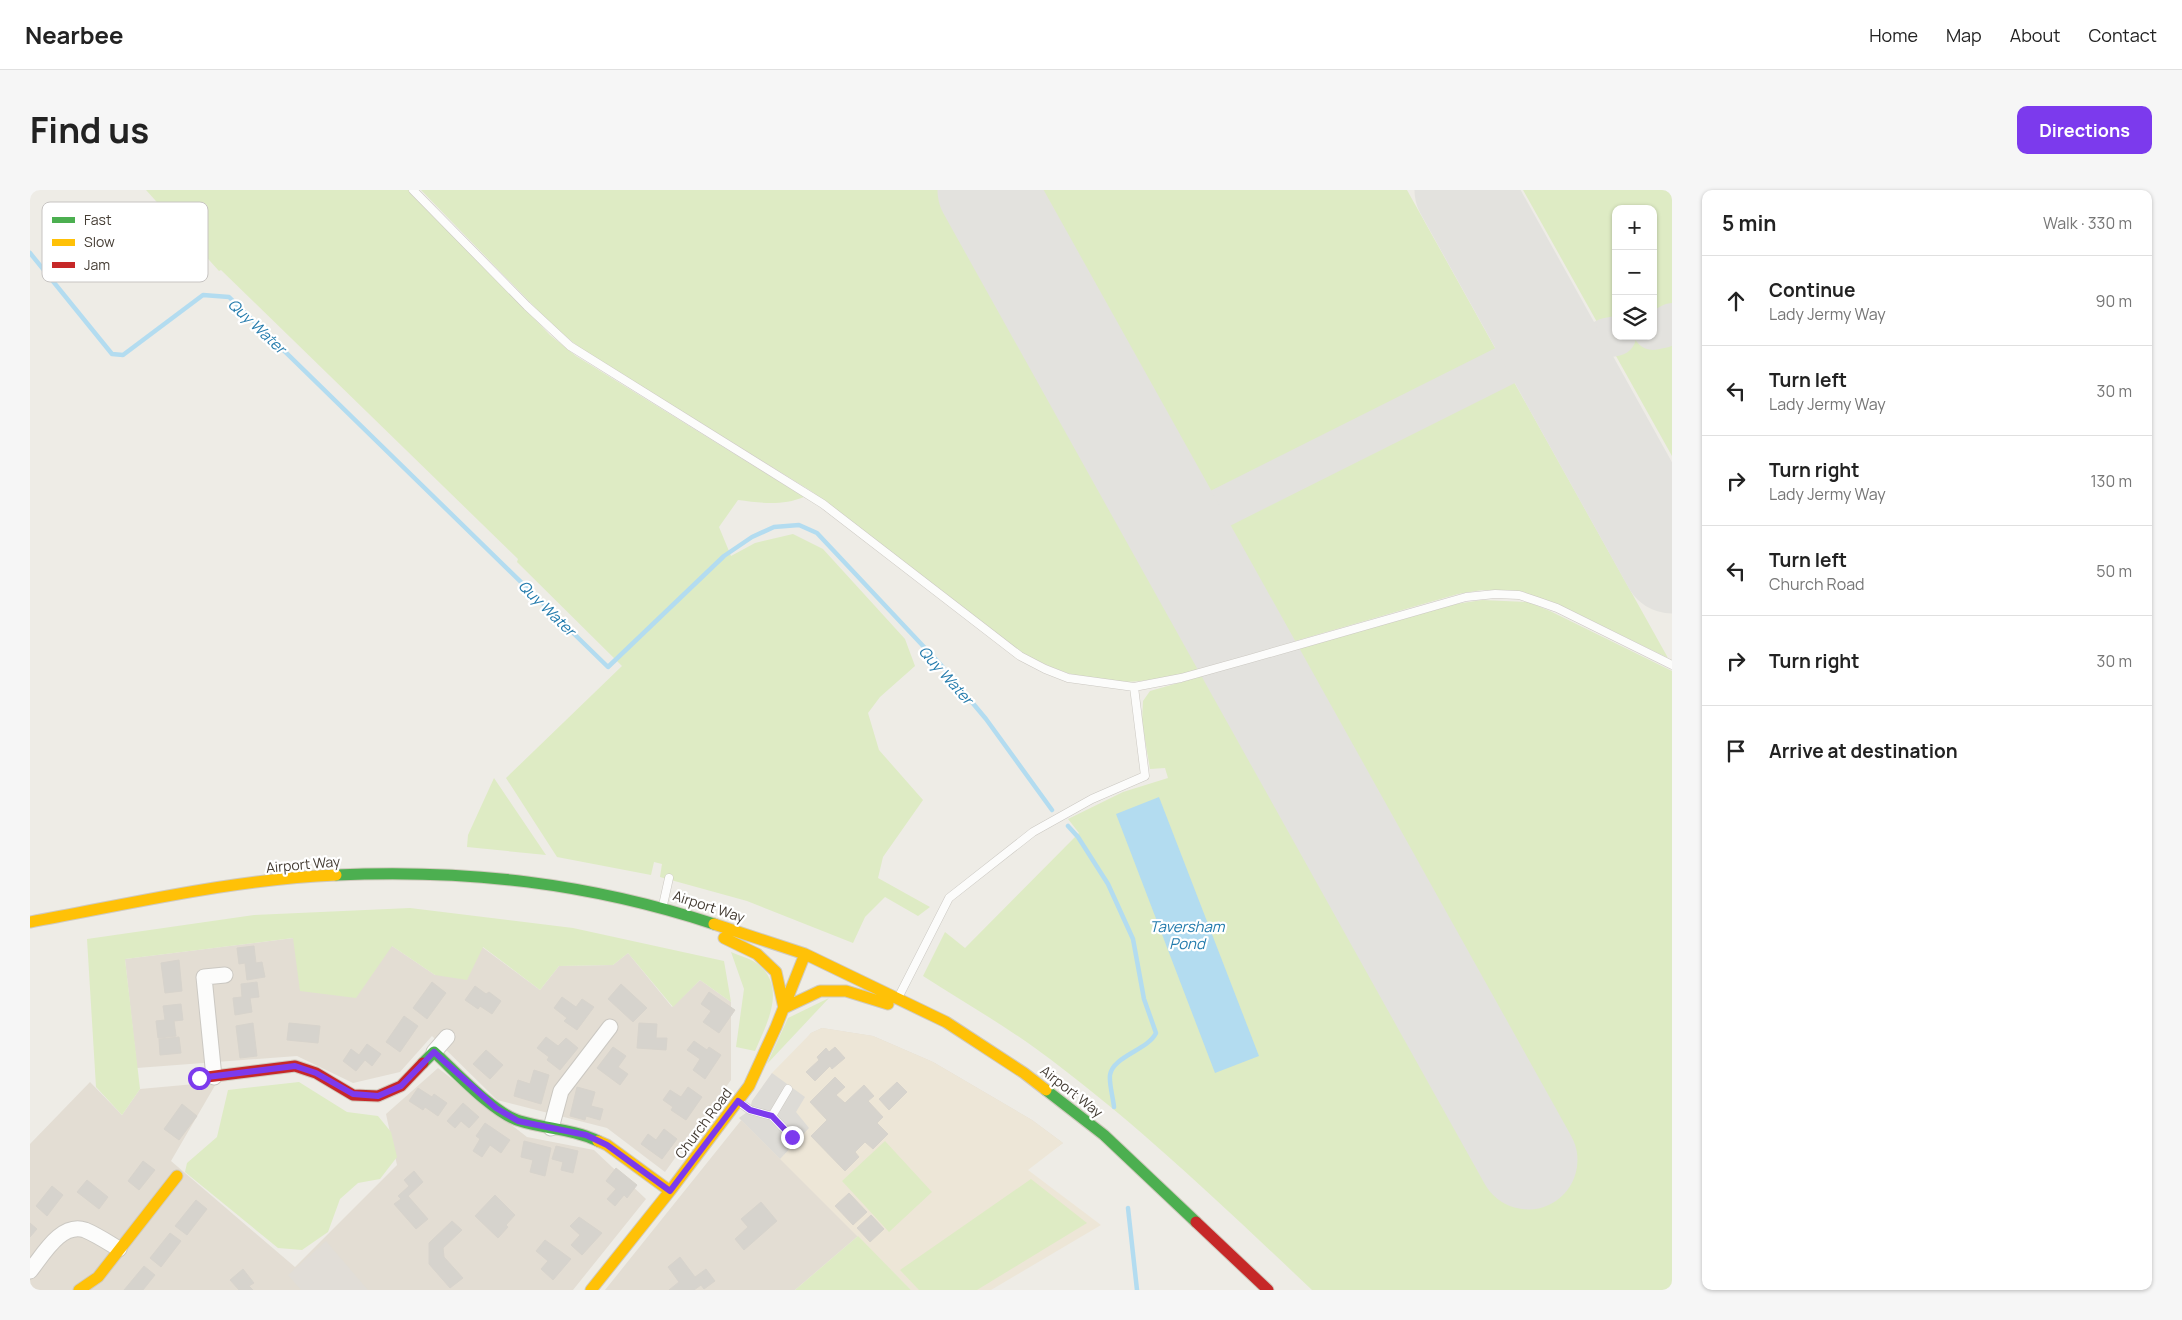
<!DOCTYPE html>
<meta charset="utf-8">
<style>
:root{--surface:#fff;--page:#f6f6f6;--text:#222;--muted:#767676;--line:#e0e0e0;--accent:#7c3aed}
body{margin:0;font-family:Manrope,sans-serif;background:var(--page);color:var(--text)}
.controls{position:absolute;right:15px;top:15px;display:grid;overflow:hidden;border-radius:10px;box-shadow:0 1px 4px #0004}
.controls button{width:45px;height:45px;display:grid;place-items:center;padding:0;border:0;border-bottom:1px solid var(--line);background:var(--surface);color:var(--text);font:25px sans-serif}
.stop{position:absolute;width:15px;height:15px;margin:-11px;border:4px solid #7c3aed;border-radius:50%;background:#fff}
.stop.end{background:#7c3aed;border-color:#fff;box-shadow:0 1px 5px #0008}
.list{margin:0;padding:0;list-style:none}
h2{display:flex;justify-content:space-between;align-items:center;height:65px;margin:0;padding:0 20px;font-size:21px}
h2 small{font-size:16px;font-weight:400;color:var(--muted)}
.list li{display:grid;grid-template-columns:32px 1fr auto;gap:15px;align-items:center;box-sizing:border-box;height:90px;padding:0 20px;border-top:1px solid var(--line)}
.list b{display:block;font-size:19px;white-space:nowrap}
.list p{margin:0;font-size:16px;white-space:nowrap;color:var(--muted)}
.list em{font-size:16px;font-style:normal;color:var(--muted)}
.icon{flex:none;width:28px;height:28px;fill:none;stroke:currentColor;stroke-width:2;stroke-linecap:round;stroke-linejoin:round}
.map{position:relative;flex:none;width:1642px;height:1100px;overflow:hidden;border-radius:10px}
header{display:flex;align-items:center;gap:30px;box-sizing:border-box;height:70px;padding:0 25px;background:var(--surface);border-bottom:1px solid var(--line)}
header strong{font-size:24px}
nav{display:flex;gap:28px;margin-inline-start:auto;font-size:18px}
.intro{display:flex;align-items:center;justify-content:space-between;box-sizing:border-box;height:120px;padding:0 30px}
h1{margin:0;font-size:35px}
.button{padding:12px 22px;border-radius:10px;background:var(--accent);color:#fff;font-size:18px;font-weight:700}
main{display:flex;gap:30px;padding:0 30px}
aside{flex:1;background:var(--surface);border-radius:10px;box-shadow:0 1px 4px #0004}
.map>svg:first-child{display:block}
</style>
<header>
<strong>Nearbee</strong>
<nav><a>Home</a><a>Map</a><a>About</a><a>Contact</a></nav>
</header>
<div class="intro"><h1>Find us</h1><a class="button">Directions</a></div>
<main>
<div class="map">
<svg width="1642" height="1100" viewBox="0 0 1642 1100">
<rect width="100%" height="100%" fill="#eeece6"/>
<path fill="#e3ddd3" d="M264 748 362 756 405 785 452 757 510 800 529 776 583 775 598 763 642 817 670 790 701 812V890L635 982 577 938 467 910 402 846 370 882 323 893 267 866 107 878 95 769Z
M792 838 843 846 903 872 1002 930 1033 953 858 1076 828 1046 765 1100H575L781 843Z
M408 878 497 947 564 960 616 1009 543 1100H0V954L60 892 92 925 110 899 187 892 141 971 265 1077 367 975 356 924Z"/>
<path fill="#e1ddd7" d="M296 1051 338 1100H339H271L258 1085Z"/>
<path fill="#ede6d7" d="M792 838 843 846 903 872 1002 930 1033 953 998 980 1071 1035 961 1100H881L709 928 720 920 722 911 742 883 781 843Z"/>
<path fill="#deebc4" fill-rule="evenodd" d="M116 0H380L520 145 546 166 774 307C752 316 731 313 708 310L689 337 701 366 725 353 763 344 793 359 875 449 885 476 850 507 838 523 849 560 893 610 853 667 848 688 900 717 888 726 855 707 835 727 823 753 717 711 630 687 632 674 624 672 621 685 527 667 476 588 592 476 487 372 488 369 191 80 189 81Z
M391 0H1377L1638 468 1538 419 1491 401 1452 400 1428 404C1362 423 1296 442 1231 461 1185 474 1138 492 1090 492 1053 491 1021 479 989 461L781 301 550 158 524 137Z
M1493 0H1642V266ZM1586 19H1623V146H1586Z
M1452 410 1498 412 1520 421 1642 481V1100H1282C1193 1016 1104 930 1005 858 969 832 930 810 893 786L915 742 935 758 1049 643 1038 629 1093 602 1138 588 1135 578 1120 579 1112 532 1113 511 1120 501 1426 414Z
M464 588 516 665 437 657 438 645Z
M380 718 543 738 694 771 701 812 670 790 643 817 598 763 583 775 529 776 510 800 453 757 437 790 405 785 362 756 326 808 270 801 263 748 95 769 110 899 92 925 66 897 57 749 224 725Z
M701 762C710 766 722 769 729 775 757 799 736 835 725 861L706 857 714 799Z
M799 808 737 874 758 828Z
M269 892 317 922 348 926 361 942 367 967 350 989 328 993 310 1009 298 1042 272 1060 248 1058 155 982 157 973 187 947 198 900Z
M855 951 902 1002 859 1042 812 991Z
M1001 989 1057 1033 947 1100H889L870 1080Z
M828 1046 881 1100H765Z"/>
<path fill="#dddbd6" d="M742 883 775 907 766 922 779 938 750 969 709 928 720 920 722 911Z"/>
<path fill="#b3dcf0" d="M1129 607 1229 866 1185 883 1086 624Z"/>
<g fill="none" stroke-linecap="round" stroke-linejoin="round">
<path stroke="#b3dcf0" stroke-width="4.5" d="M0 63 82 164 93 165 173 105 199 107 578 477 694 366 722 347 744 337 769 335 787 343 910 474 956 529 1022 620
M1038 636 1048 647 1078 694 1103 749 1114 809 1126 843C1118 860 1083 866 1080 885 1079 894 1083 907 1084 917
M1098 1018 1107 1100"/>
<path stroke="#e3e2de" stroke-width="40" d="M1623 140 1633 138 1642 133
M1576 148 1586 146
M1147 340 1520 153
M1641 372 1642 373"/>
<path stroke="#e3e2de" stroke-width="99" d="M957 0 1498 970
M1434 0 1642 374"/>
</g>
<path fill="#d6d3cd" stroke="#d7d3cc" d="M224 756 226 773 232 772 235 787 217 790 215 773 209 774 207 758Z
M149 770 152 801 135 803 131 773Z
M227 792 229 807 220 808 222 822 205 825 203 808 212 807 211 794Z
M402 792 416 803 397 829 383 818Z
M591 794 617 818 603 832 578 809Z
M445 796 456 804 459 802 471 811 462 824 450 816 448 819 435 810Z
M679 802 705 820 689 843 673 832 681 821 671 814Z
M532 807 546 817 552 809 564 817 547 840 534 831 537 828 524 818Z
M151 814 153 830 144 831 146 846 128 848 126 831 135 830 133 816Z
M374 826 388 836 370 862 356 852Z
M223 833 227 866 210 868 206 836Z
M259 833 290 836 288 853 257 850Z
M609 833 627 834 626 848H637L636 860 607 858Z
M149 847 151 863 130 865 129 849Z
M516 847 528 856 536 848 548 858 530 880 517 870 519 867 507 858Z
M664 851 677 860 679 857 691 865 675 889 663 880 670 869 657 860Z
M337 854 351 864 342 876 335 870 326 881 313 871 321 859 329 865Z
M583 857 596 866 588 877 598 884 590 895 567 878Z
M805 857 815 868 802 879 800 876 785 891 776 882 789 870 787 867 796 858 799 862Z
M456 860 473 875 460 889 443 874Z
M504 880 519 885 511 914 484 906 488 890 500 894Z
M805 887 815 897 806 905 815 913 834 895 844 906 838 911 853 927 847 933 858 944 843 959 835 952 825 962 829 967 815 981 781 946 797 930 780 912Z
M867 892 877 902 859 920 849 909Z
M547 897 565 902 561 916 573 919 570 930 556 926 555 930 540 926Z
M658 897 672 907 656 930 641 920 643 917 633 910 640 900 651 907Z
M388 898 402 907 404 904 417 913 408 926 395 917 393 920 379 911Z
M433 913 449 927 439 938 431 931 425 938 417 931Z
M152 914 167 926 149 950 134 939Z
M455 933 480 950 471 963 460 955 452 967 443 961 450 949 446 946Z
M634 939 647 949 632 969 611 954 618 944 626 950Z
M494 951 521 958 515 986 500 982 503 970 491 967Z
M526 956 548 961 543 983 531 980 533 972 522 969Z
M113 971 125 980 109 1000 98 991Z
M586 978 607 995 597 1008 594 1005 585 1016 577 1009 586 999 576 991Z
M384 981 393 992 378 1006 398 1029 386 1039 364 1014 371 1009 368 1006 379 996 374 990Z
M57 990 78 1007 69 1019 47 1002Z
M22 996 33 1005 17 1026 6 1016Z
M819 1003 837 1022 823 1035 805 1016Z
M465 1005 485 1025 476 1035 478 1037 468 1048 445 1026Z
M166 1010 177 1019 157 1045 145 1036Z
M731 1012 747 1031 714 1060 705 1049 718 1037 711 1029Z
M841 1025 854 1039 840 1052 827 1038Z
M549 1027 572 1043 552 1065 541 1055 550 1045 540 1036Z
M422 1031 432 1040 413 1058 414 1067 433 1088 420 1098 399 1074V1053Z
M0 1033 7 1039 0 1047Z
M140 1043 151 1051 131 1077 120 1068Z
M515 1050 541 1069 523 1090 511 1079 518 1071 506 1061Z
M650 1067 665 1087 676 1079 685 1091 674 1099 671 1095 664 1100H639L649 1092 638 1077Z
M114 1076 125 1085 113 1100H94Z
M213 1079 224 1093 219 1096 223 1100H209L200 1090Z"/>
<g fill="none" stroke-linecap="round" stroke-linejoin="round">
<defs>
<path id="lane" d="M383 0 497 116 540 156 793 314 990 466 1015 479 1038 488 1104 497 1151 488 1219 469 1436 407 1465 404 1489 405 1507 411 1527 418 1642 475
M633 715 639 688
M868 808 919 708 1003 642 1062 609 1115 586 1104 497
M709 912 720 920 742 926 762 947
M742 926 758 899"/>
<path id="street" d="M404 862 417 847
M184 887 174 787 195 785
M521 938 531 901 580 837
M0 1081C13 1065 31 1032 55 1040 67 1045 79 1053 89 1059"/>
<path id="fast" d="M306 685C436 679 559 693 684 734
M393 873 404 862C425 881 464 924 490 931 516 939 543 939 568 951
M1016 900 1074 945 1166 1032"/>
<path id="slow" d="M0 732C99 714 205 689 306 685
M684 734 775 764 916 832 994 883 1016 900
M694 748 727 764 746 782 754 818
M754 818 790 801H816L858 814
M568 951 577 955 640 1001
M49 1100 68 1087 147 986
M561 1100 640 1001 719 896 746 837 775 764"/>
<path id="jam" d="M169 888 265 876 286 883 323 905 348 906 371 896 393 873
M1166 1032 1238 1100"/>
</defs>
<use href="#lane" stroke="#cbc8c2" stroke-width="9"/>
<use href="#street" stroke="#cbc8c2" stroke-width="17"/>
<use href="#fast" stroke="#d0cabe" stroke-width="13"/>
<use href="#slow" stroke="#d0cabe" stroke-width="13"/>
<use href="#jam" stroke="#d0cabe" stroke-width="13"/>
<use href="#lane" stroke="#fcfcfb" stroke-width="8"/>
<use href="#street" stroke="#fcfcfb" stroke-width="15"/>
<use href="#fast" stroke="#4caf50" stroke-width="11"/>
<use href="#slow" stroke="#ffc107" stroke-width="11"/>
<use href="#jam" stroke="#c62828" stroke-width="11"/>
</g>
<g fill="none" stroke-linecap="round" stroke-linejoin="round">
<path stroke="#7c3aed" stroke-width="6" d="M169 888 265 876 286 883 323 904 348 906 371 896 404 862 466 918 488 931 556 945 577 955 640 1001 708 911 720 920 742 926 762 947"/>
</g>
<g text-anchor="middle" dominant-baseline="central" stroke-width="4.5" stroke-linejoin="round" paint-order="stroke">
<g font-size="14" fill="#443c33" stroke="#fff">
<text transform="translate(273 674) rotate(-5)">Airport Way</text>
<text transform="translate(679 716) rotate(18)">Airport Way</text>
<text transform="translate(1042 901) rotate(38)">Airport Way</text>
<text transform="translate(673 933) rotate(-53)">Church Road</text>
</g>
<g font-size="15" font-style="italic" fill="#257cad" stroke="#fff">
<text transform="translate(227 136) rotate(43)">Quy Water</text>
<text transform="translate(517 418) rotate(44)">Quy Water</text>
<text transform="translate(916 485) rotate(48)">Quy Water</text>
<text x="1157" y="736">Taversham<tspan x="1157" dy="17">Pond</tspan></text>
</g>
</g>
<rect x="12" y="12" width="166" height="80" rx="8" fill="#fff" stroke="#c7c4c2" stroke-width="1"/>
<rect x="22" y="27" width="23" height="6" fill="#4caf50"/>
<rect x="22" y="49" width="23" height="7" fill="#ffc107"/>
<rect x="22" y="72" width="23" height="6" fill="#c62828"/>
<g font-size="14" fill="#443c33">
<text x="54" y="35">Fast</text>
<text x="54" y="57">Slow</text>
<text x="54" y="80">Jam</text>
</g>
</svg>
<div class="controls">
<button>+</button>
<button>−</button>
<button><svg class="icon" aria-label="layers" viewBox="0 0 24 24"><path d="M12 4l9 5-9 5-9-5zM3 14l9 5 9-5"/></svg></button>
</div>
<div class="stop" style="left:169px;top:888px"></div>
<div class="stop end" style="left:762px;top:947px"></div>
</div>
<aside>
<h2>5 min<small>Walk · 330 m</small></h2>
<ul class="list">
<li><svg class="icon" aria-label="ahead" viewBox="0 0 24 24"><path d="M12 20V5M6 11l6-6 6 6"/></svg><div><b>Continue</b><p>Lady Jermy Way</p></div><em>90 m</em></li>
<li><svg class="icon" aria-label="left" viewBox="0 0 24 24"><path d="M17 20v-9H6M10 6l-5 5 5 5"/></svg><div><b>Turn left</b><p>Lady Jermy Way</p></div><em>30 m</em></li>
<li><svg class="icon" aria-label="right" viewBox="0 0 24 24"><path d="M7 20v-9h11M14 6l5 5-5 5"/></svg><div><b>Turn right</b><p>Lady Jermy Way</p></div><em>130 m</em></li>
<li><svg class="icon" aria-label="left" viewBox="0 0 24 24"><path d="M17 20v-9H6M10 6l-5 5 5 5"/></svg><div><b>Turn left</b><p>Church Road</p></div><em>50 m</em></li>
<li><svg class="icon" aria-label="right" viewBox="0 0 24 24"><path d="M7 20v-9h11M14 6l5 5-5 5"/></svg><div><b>Turn right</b></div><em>30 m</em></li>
<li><svg class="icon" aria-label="arrive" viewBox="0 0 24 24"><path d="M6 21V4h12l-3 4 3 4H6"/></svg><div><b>Arrive at destination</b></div></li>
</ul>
</aside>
</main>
